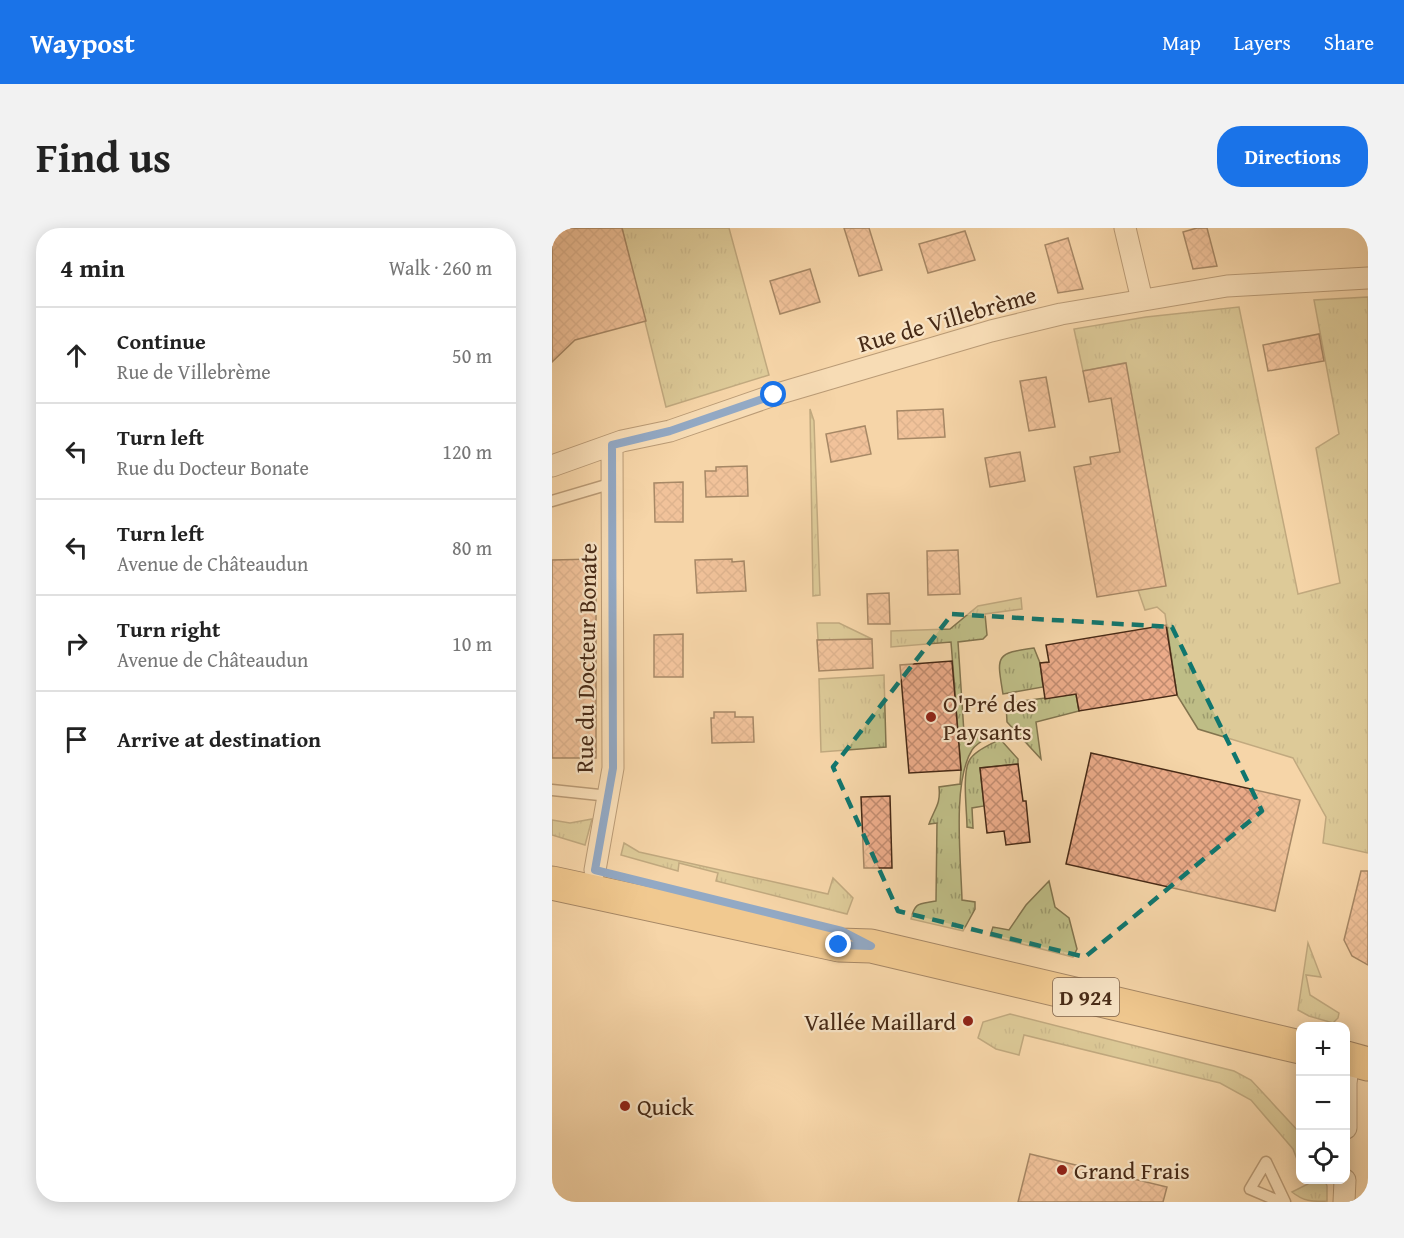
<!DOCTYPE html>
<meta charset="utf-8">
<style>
:root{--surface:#fff;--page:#f2f2f2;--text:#222;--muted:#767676;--line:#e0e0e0;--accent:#1a73e8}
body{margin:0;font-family:"Gentium Book Plus",serif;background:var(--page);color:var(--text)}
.controls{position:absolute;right:18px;bottom:18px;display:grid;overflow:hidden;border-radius:12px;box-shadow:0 3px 15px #0003}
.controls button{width:54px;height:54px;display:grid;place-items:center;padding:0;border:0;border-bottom:2px solid var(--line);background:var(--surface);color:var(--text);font:30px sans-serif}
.stop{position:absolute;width:18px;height:18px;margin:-14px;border:4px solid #1a73e8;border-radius:50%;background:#fff}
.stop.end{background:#1a73e8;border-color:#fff;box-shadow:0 2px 6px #0008}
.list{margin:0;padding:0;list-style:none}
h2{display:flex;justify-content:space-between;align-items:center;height:78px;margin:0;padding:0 24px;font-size:26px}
h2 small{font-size:20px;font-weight:400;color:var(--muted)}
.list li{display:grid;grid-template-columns:39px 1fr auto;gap:18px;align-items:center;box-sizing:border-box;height:96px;padding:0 24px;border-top:2px solid var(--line)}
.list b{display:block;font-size:22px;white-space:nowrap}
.list p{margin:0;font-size:20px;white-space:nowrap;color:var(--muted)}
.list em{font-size:20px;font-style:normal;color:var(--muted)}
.icon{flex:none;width:33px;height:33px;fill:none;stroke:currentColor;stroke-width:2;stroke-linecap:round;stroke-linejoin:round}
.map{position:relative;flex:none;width:816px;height:974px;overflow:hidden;border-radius:24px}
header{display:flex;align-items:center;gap:36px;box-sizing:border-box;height:84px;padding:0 30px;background:var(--accent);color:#fff}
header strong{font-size:28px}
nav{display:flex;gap:33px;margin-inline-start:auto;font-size:21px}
.intro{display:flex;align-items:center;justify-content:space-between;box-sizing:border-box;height:144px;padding:0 36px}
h1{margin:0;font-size:42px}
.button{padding:15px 27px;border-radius:24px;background:var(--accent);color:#fff;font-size:21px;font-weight:700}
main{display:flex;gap:36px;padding:0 36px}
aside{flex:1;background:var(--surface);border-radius:24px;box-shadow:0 3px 15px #0003}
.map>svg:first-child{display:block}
</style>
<header>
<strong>Waypost</strong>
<nav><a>Map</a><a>Layers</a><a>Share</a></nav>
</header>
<div class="intro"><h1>Find us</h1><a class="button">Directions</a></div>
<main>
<aside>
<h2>4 min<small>Walk · 260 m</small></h2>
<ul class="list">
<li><svg class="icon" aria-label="ahead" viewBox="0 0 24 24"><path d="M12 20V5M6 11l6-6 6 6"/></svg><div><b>Continue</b><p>Rue de Villebrème</p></div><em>50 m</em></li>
<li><svg class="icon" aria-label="left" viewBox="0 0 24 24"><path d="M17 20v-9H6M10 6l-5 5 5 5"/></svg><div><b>Turn left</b><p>Rue du Docteur Bonate</p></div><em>120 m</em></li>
<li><svg class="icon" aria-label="left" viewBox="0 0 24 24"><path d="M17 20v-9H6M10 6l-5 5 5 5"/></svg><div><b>Turn left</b><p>Avenue de Châteaudun</p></div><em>80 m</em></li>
<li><svg class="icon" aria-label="right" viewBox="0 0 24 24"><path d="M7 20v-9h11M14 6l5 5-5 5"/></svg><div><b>Turn right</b><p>Avenue de Châteaudun</p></div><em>10 m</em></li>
<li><svg class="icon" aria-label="arrive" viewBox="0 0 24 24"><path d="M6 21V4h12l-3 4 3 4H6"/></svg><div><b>Arrive at destination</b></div></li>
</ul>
</aside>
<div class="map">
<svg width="816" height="974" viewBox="0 0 816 974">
<defs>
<pattern id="grass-tufts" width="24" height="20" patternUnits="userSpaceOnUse" patternTransform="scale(1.5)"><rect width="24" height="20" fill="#bebd86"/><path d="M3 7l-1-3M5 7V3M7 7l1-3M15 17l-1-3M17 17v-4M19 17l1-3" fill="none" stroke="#9c9a6d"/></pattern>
<pattern id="building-cross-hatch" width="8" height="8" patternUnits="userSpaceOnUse" patternTransform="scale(1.5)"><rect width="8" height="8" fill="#ebab89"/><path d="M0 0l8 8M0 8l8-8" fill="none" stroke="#c08b6f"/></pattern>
</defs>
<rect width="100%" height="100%" fill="#f5d5a8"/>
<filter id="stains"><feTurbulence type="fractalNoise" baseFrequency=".00333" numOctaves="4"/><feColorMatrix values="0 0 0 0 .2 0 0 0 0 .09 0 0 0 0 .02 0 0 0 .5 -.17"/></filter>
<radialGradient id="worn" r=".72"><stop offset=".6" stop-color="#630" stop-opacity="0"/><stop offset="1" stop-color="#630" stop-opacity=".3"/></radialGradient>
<path fill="url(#grass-tufts)" stroke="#82744e" stroke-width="1.5" d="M70 0H177L217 147 114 179Z
M816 69V625L771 615 774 589 741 530 646 501 625 467 613 386 605 379 593 382 586 362 573 135 531 143 522 101 594 89 687 79 746 366 788 355 764 220 787 206 762 72Z
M258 181 262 193 268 367 261 368Z
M469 370 470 381 433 386 435 407 431 411 406 414 412 505 440 502 442 506C435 510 424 515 420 522 400 554 409 633 410 672L423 674V681L411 703 359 691C363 673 368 676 384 673L385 595 377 596C382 581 389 577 387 559L408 556 409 542 399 414 339 419V403L398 401 426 378Z
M265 395H287L320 411 266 412Z
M482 420 488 435 491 459 451 466C445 429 442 425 482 420Z
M332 447 334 519 269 524 267 451Z
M524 466 527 483 484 494 489 531 455 494 454 475Z
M448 511 466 531V536L428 540 432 578 420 580 421 600 415 599C415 583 410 547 417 533 422 523 438 517 448 511Z
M40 591 33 617 0 607V592L18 595Z
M72 615 87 624 276 666 281 650 301 670 295 686 164 653 166 645 127 635 126 643 69 627Z
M497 653 503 679 517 690 525 721 521 729 438 708 441 699 457 702 474 677Z
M756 715 769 749 754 747 758 767 787 785 786 790 781 795 757 788 746 782Z
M458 786 682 843 699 852 748 905V939L741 921 699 872 668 855 472 807 467 827 444 821 426 810 431 794Z
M754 952H773L775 958V973C760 974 751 973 740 964L756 956Z"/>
<path fill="url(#building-cross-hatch)" stroke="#472a16" stroke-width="1.5" d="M0 0H70L94 93 23 112 0 134Z
M292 0H317L330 42 307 48Z
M645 0H655L665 38 641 41 631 4Z
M413 3 423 32 376 45 367 16Z
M516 10 531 61 506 65 493 17Z
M258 41 268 74 228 86 218 53Z
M767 106 772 133 716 143 711 117Z
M574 135 614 358 545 369 522 239 539 236 538 229 568 224 559 170 537 174 531 143Z
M494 149 503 199 477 203 468 153Z
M391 181 393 209 346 211 345 183Z
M313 198 319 226 279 234 274 206Z
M468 224 473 253 438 259 433 230Z
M195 238 196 268 154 269 153 243H164V239Z
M131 254V294H103L102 255Z
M406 322 408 366 376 367 375 323Z
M44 331V530H0V332Z
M180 331V334L192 333 194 363 145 365 143 332Z
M337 365 338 396H316L315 366Z
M614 397 625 467 527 483 524 466 493 471 488 435 497 434 494 417Z
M131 406V449H102V407Z
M320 411 321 440 267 443 265 412Z
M400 433 409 542 357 545 348 437Z
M162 484H183V489H201L202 514 160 515 159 490H162Z
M539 525 748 572 723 683 514 636Z
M466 536 471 573H474L478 614 454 617 452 603 435 605 428 540Z
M338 568 340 640H312L309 569Z
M809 643H816V737L800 728 792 712Z
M478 926 615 959 611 974H466Z"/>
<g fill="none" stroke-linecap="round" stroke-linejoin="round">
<defs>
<path id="lane" d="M0 273 61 255
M0 562 57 568
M729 974 698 961 714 934 733 974"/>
<path id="street" d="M573 0 590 72
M0 238 70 213 118 203 222 167 439 103 509 86 675 58 816 50
M43 642 61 540 60 217
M794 900V855L797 831
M792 974 793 952"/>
<path id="primary" d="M0 655 287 717 319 718 748 819
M794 830 816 836"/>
</defs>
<use href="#lane" stroke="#72553a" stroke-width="13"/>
<use href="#street" stroke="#72553a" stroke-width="23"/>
<use href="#primary" stroke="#472a16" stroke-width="35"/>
<use href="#lane" stroke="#f8e4c6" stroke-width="10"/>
<use href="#street" stroke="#f8e4c6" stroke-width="21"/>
<use href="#primary" stroke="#eaba74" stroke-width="33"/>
</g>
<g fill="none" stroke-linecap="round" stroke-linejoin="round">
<path stroke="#1a73e8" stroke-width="8" d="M222 167 118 203 60 217 61 540 43 642 290 703 319 718 287 717"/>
</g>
<path d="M0 0H816V974H0ZM400 386 620 399 710 583 533 729 346 683 281 539Z" fill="#f5d5a8" fill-opacity=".55" fill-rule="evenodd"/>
<path fill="none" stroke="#0f766e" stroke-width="4.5" stroke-dasharray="12 8" stroke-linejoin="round" d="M400 386 620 399 710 583 533 729 346 683 281 539Z"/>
<g fill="#8f2418" stroke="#f8e4c6" stroke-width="2">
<circle cx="379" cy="489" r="6"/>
<circle cx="416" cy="793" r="6"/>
<circle cx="73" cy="878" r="6"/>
<circle cx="510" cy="942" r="6"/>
</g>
<g text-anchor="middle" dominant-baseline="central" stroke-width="4.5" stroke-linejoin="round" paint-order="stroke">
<rect fill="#f8e4c6" stroke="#7c624b" stroke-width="1.5" x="501" y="750" width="66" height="38" rx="4.5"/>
<g font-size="22" font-weight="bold" fill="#472a16">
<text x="534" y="769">D 924</text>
</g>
<g font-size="24" fill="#472a16" stroke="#f8e4c6">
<text transform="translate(395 91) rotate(-16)">Rue de Villebrème</text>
<text transform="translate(34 430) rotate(-89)">Rue du Docteur Bonate</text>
</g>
<g font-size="24" fill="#472a16" stroke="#f8e4c6" text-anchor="start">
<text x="391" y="475">O'Pré des<tspan x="391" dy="28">Paysants</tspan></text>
<text x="404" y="793" text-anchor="end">Vallée Maillard</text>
<text x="85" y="878">Quick</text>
<text x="522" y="942">Grand Frais</text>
</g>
</g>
<rect width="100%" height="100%" filter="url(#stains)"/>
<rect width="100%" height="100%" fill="url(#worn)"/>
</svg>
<div class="controls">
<button>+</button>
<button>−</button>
<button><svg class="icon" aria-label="locate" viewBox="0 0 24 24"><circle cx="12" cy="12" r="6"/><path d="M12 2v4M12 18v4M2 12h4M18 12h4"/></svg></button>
</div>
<div class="stop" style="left:222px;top:167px"></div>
<div class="stop end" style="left:287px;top:717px"></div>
</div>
</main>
